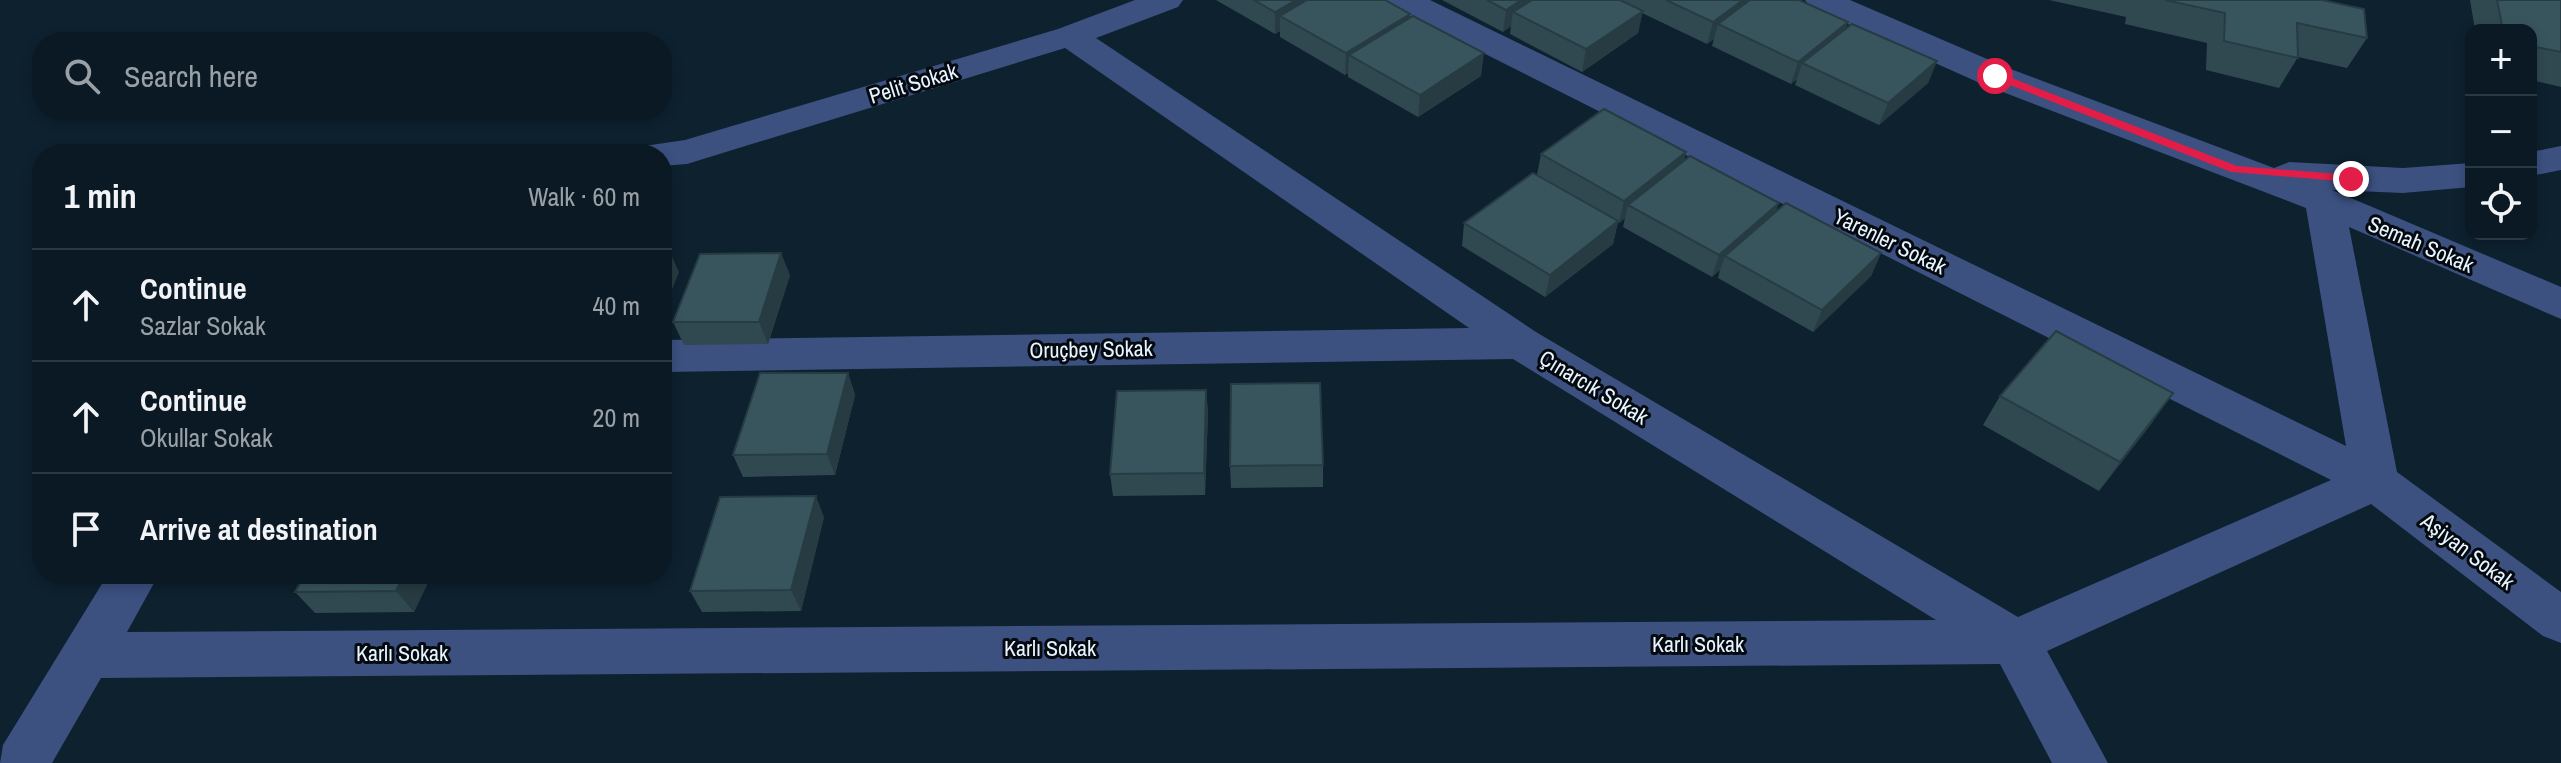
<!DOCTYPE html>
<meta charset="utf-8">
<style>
:root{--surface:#0a1923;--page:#13222b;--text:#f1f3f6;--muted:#99a0a6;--line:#2a3841}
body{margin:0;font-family:"Archivo Narrow",sans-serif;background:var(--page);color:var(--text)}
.controls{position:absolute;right:24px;top:24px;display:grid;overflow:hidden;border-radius:16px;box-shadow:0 4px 12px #0003}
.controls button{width:72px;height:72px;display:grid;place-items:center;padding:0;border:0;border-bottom:2px solid var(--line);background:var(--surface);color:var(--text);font:40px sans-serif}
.stop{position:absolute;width:24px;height:24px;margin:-18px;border:6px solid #e11d48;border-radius:50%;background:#fff}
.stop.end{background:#e11d48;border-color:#fff;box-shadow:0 2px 8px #0008}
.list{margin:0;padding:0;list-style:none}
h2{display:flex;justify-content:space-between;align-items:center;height:104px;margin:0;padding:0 32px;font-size:34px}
h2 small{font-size:26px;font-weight:400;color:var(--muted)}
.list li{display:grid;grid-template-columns:52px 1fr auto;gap:24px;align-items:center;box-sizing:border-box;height:112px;padding:0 32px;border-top:2px solid var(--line)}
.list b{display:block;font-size:30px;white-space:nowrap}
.list p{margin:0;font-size:26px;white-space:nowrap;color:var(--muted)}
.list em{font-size:26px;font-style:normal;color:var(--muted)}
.icon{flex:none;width:44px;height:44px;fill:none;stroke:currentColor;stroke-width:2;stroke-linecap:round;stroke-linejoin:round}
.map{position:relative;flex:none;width:2561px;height:763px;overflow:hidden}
.search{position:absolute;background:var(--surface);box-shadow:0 4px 12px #0003;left:32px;top:32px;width:640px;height:88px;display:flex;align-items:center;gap:20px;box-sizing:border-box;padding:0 28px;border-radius:32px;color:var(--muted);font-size:30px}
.panel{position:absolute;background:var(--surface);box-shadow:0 4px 12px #0003;left:32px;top:144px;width:640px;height:440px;border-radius:32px}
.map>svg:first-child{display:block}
</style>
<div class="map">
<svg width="2561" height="763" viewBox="0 0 2561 763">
<rect width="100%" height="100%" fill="#0d212f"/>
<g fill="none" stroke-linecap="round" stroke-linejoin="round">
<path fill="#3c5180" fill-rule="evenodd" d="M1135 0H1183L1178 7 1096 38 1536 332 2018 617 2331 480 1392 7 1387 0H1430L2346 446 2306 208 1982 84 1810 7 1805 0H1850L2008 68 2274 168 2289 162 2403 168 2471 163V187L2403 193 2332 190 2561 287V319L2349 227 2397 472 2561 592V643L2543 636 2371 504 2047 651 2108 763H2052L2000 664 101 678 52 763H0L3 745 108 574H159L127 632 1936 620 1513 359 662 372V340L1469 328 1065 48 687 164 662 166V154H638L644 146 685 140 1058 29Z
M2561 146V170L2531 176V152Z"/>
</g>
<path fill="#304951" d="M1216 0H1385L1410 14V18L1481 76 1418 117 1348 77V73L1345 75 1280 37V31L1275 34Z
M1442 0H1799L1846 28 1937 61 1928 83 1879 125 1795 85 1797 79 1791 84 1712 46 1714 39 1707 44 1642 13 1638 33 1582 72 1510 34 1511 26 1503 32Z
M2049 0H2322L2367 38 2347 68 2298 57 2279 88 2206 70 2207 43 2125 24 2126 17Z
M2470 0H2561V87L2531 80V30H2475Z
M1686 152 1684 161 1777 211 1881 253 1871 276 1813 332 1718 278 1720 270 1712 277 1623 227 1625 218 1619 223 1618 222 1613 244 1545 297 1462 246 1464 223 1537 175 1541 154Z
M790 275 768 344 684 345 673 322Z
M848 373 855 395 835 475 743 477 733 455Z
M1206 390 1208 412 1205 495 1113 496 1110 474Z
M2000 396 2152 423 2099 491 1983 425Z
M1323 465V487L1231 488 1230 466Z
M824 517 801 611 702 612 690 591Z
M432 574 414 612 315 613 295 592Z"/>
<path fill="#273c42" d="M1296 0H1333L1280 16V31L1275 34V12Z
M1521 0H1552L1513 12 1511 26 1503 32 1506 10Z
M1743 0H1760L1718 24 1714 39 1707 44 1713 22Z
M1643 11 1638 33 1582 72 1586 49Z
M1410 14 1409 36 1349 55 1348 73 1345 75 1346 53Z
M1848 22 1841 44 1802 63 1797 79 1791 84 1798 62Z
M1484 53 1481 76 1418 117 1420 95Z
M1937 61 1928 83 1879 125 1888 103Z
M1686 152 1680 175 1628 205 1625 218 1619 223 1624 201Z
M1779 203 1772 225 1725 256 1720 270 1712 277 1719 255Z
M1618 221 1613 244 1545 297 1550 275Z
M669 250 679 272 662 315V267Z
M781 253 790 275 768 344 759 322Z
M1881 253 1871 276 1813 332 1822 310Z
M848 373 855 395 835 475 827 454Z
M1206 390 1208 412 1205 495 1204 473Z
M2173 393 2152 423 2099 491 2120 462Z
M816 496 824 517 801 611 791 590Z
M404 574H432L414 612 396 591Z"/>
<path fill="#38555e" stroke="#273c42" stroke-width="2" d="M1254 0H1296L1275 12Z
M1307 0H1385L1410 14 1346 53 1280 16Z
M1487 0H1521L1506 10Z
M1532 0H1620L1643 11 1586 49 1513 12Z
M1666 0H1743L1713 22Z
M1750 0H1799L1848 22 1798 62 1718 24Z
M2165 0H2322L2364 9 2367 38 2297 23 2298 58 2224 41 2225 13Z
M2497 0H2561V52L2531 46V30H2503Z
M1413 16 1484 53 1420 95 1349 55Z
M1852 24 1937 61 1888 103 1802 63Z
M1604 109 1686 152 1624 201 1541 154Z
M1690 156 1779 203 1719 255 1628 205Z
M1533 173 1618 221 1550 275 1464 223Z
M1786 203 1881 253 1822 310 1725 256Z
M662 250H669L662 267Z
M781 253 759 322H673L700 254Z
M2056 331 2173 393 2120 462 2000 396Z
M760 373H848L827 454 733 455Z
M1320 383 1323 465 1230 466 1231 384Z
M1206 390 1204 473 1110 474 1117 391Z
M816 496 791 590 690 591 720 497Z
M305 574H404L396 591 295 592Z"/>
<path fill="#e11d48" d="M1992 73H1999L2237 166 2351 175 2356 179 2351 182 2231 172 1992 78Z"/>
<g text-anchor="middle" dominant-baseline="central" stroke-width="6" stroke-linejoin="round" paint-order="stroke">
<g font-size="22" fill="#e8f4fe" stroke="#040a10">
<text transform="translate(913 83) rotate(-17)">Pelit Sokak</text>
<text transform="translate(1890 241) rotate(26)">Yarenler Sokak</text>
<text transform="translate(2421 244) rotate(23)">Semah Sokak</text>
<text transform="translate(1091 349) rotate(-1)">Oruçbey Sokak</text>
<text transform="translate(1594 387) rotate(31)">Çınarcık Sokak</text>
<text transform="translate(2468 551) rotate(37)">Aşiyan Sokak</text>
<text x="1698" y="644">Karlı Sokak</text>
<text x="1050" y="648">Karlı Sokak</text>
<text x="402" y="653">Karlı Sokak</text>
</g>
</g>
</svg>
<div class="controls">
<button>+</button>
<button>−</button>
<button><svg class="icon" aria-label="locate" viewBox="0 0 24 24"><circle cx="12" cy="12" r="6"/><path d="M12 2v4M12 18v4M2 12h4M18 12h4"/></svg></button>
</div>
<div class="stop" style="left:1995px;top:76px"></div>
<div class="stop end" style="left:2351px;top:179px"></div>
<div class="search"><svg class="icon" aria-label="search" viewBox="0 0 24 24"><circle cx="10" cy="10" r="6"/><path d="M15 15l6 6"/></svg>Search here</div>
<section class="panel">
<h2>1 min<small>Walk · 60 m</small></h2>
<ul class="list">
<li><svg class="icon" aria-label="ahead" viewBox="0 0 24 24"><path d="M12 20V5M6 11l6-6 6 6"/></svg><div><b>Continue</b><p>Sazlar Sokak</p></div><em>40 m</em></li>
<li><svg class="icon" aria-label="ahead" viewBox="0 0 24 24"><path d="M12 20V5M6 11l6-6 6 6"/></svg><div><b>Continue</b><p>Okullar Sokak</p></div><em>20 m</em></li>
<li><svg class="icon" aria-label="arrive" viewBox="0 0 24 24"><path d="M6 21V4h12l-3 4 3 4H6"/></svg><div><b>Arrive at destination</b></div></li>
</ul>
</section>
</div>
